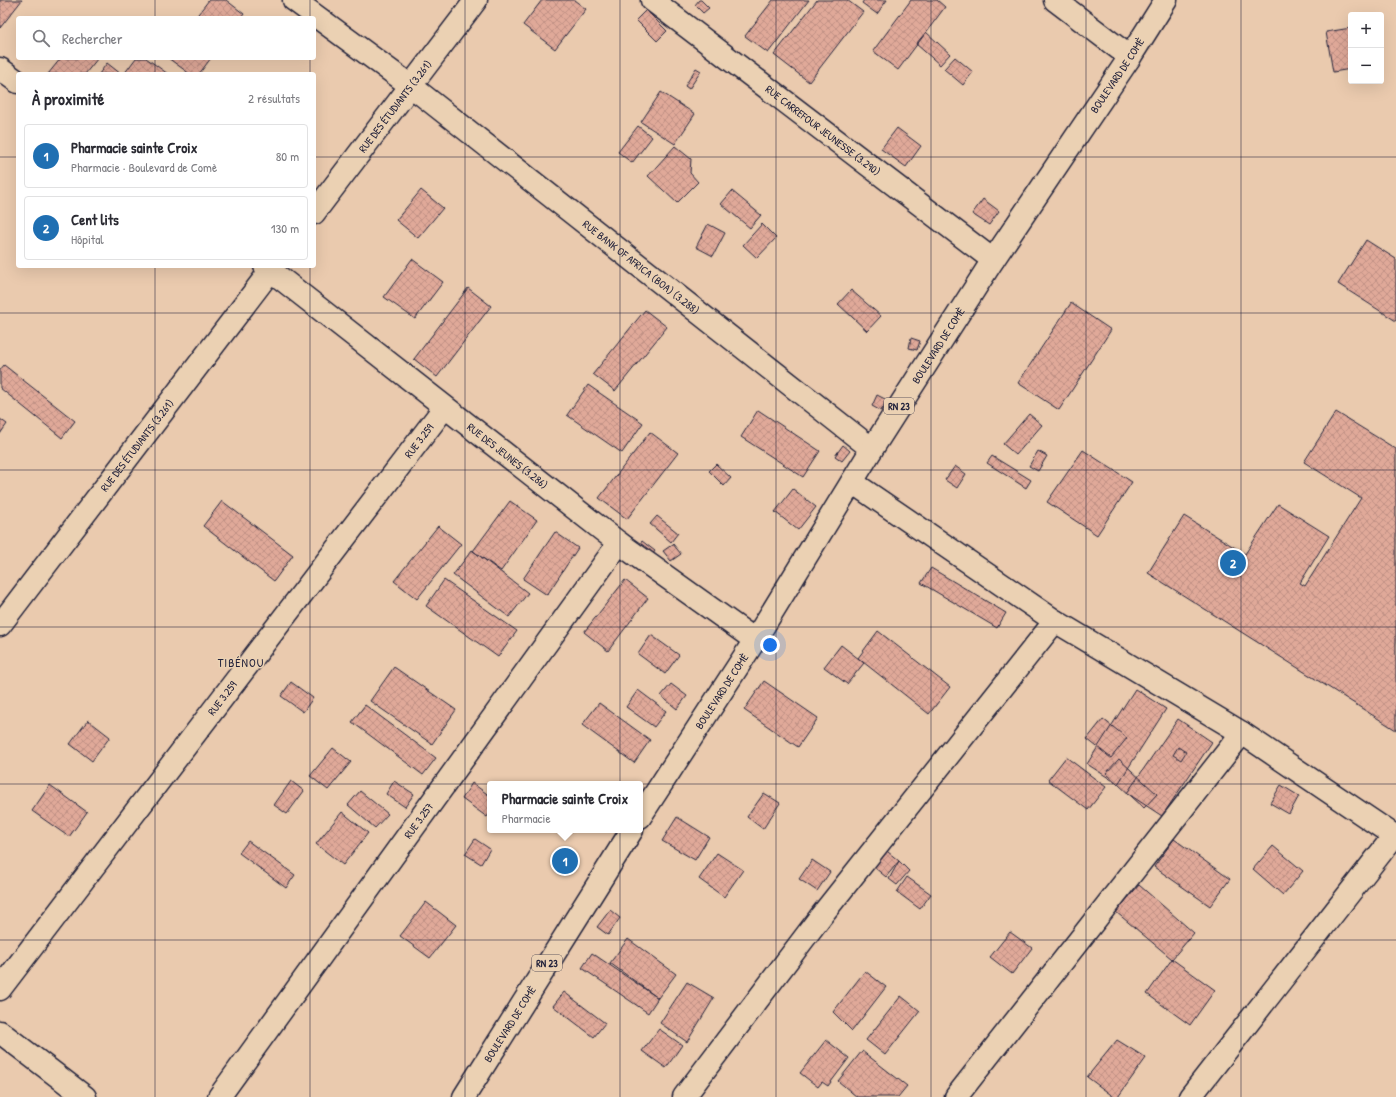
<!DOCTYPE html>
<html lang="fr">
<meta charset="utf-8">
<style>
:root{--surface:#fff;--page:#f2f2f3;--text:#2b2b33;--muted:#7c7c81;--line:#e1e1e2;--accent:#1f6fb2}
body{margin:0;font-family:"Patrick Hand",sans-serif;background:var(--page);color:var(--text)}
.controls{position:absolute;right:12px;top:12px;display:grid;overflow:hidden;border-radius:4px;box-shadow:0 4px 16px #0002}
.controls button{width:36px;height:36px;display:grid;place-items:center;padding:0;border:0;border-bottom:1px solid var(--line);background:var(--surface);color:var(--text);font:20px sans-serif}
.you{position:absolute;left:770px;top:645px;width:14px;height:14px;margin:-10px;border:3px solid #fff;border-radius:50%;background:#1a73e8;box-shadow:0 0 0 6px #1a73e833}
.badge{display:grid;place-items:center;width:26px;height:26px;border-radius:50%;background:var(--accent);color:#fff;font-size:13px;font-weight:700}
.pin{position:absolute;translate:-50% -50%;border:2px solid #fff;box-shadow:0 1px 4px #0006}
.popup{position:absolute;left:487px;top:781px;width:156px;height:52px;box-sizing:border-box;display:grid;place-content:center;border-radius:4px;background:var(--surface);filter:drop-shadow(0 1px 3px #0005);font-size:13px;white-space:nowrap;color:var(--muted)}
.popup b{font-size:15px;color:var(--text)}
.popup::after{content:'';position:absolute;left:50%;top:100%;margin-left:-8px;border:8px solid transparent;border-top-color:var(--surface)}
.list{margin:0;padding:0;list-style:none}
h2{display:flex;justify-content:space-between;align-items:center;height:52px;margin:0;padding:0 16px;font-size:17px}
h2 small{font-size:13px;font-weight:400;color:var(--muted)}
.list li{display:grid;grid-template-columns:26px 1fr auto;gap:12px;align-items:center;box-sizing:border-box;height:64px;margin:0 8px 8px;padding:0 8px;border:1px solid var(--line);border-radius:4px}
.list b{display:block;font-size:15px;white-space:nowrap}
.list p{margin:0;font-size:13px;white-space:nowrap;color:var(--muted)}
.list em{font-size:13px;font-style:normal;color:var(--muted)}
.icon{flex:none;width:22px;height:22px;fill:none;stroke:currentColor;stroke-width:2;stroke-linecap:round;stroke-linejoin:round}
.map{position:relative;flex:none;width:1396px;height:1097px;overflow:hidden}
.search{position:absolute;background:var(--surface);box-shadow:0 4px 16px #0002;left:16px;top:16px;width:300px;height:44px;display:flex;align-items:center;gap:10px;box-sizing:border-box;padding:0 14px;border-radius:4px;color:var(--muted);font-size:15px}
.panel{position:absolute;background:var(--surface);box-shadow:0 4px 16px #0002;left:16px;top:72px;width:300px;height:196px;border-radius:4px}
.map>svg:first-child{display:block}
</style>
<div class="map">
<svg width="1396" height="1097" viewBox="0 0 1396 1097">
<defs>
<pattern id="building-cross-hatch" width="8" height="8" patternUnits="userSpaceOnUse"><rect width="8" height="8" fill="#e0a999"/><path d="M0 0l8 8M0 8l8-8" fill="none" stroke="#c09185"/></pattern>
</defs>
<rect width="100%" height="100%" fill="#eacaae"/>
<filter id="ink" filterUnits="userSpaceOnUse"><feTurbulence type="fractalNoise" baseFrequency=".025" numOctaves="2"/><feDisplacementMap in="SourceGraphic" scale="8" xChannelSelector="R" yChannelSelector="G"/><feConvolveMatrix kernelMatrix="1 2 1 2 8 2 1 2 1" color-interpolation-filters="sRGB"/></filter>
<g filter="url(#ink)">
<path fill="url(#building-cross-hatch)" stroke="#22223b" d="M0 0H22L0 28Z
M209 0H226L244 14 241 18H195Z
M542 0H574L586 9 555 49 523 25Z
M699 0H701L709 8 703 13 695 5Z
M773 0H809L768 53 745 36Z
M817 0H847L863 12 809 82 774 55Z
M864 0H887L877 14 862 3Z
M911 0H937L945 7 898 70 873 51Z
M646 10 667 31 657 41 636 20Z
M1351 28V69L1333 72 1326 32Z
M926 32 950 54 940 65 916 44Z
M955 57 973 72 963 85 944 69Z
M61 58H98L85 74H48Z
M136 58H146L168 74H124Z
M168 58H211L199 74H190Z
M107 63 121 74H99Z
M696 68 701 71 689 89 685 86Z
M661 92 695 114 675 144 641 122Z
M638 126 652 137 632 163 618 152Z
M897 128 921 146 906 167 881 149Z
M675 146 691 159 690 173 698 182 677 203 648 176Z
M421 190 443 208 418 238 396 220Z
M732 191 761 215 750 228 721 204Z
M983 199 999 211 989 225 972 214Z
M708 224 725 233 713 256 696 247Z
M762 224 776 238 757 258 743 245Z
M1366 240 1396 259V321L1338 284Z
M412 259 443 282 415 319 384 297Z
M468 288 491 306 437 377 414 359Z
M851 290 881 316 867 331 838 304Z
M1071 303 1111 330 1059 410 1018 383Z
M645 310 667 327 615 391 593 374Z
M911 338 920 341 917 350 909 348Z
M4 365 75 421 62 438 0 388V370Z
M588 385 643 423 622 453 567 415Z
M877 395 887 400 881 411 872 406Z
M758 410 820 451 803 477 741 437Z
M1336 412 1396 449V730L1148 573 1184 516 1245 554 1278 504 1329 536 1300 583 1305 586 1361 498 1304 462Z
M1029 414 1042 425 1016 455 1003 444Z
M0 419 7 424 0 434Z
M650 432 678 453 627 519 599 498Z
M843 445 850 451 842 461 835 456Z
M1083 450 1132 482 1097 535 1047 502Z
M1038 451 1047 456 1038 471 1029 466Z
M992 456 1031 480 1026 488 987 463Z
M716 464 731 478 724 486 709 471Z
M955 466 966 474 957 488 945 480Z
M793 489 816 507 798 530 775 512Z
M222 501 293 555 274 581 203 526Z
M510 501 537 520 501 571 473 551Z
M657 516 678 533 671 542 650 524Z
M438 526 461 544 417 599 394 581Z
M555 532 578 548 547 595 523 579Z
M642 541 655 551 648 561 635 551Z
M673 544 681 554 671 561 663 551Z
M472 550 528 593 509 617 453 575Z
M931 568 1006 613 997 628 921 583Z
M444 580 517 631 498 657 426 606Z
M625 580 648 598 608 651 584 632Z
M878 631 950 687 929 714 858 658Z
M651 635 679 655 665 674 638 654Z
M841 645 864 663 847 684 824 667Z
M394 667 456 710 432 744 370 701Z
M764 681 818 718 798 747 744 710Z
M291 682 313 698 303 712 281 696Z
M671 684 687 696 677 709 661 696Z
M1135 689 1166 709 1118 784 1087 764Z
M638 690 666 711 654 727 626 707Z
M599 703 650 740 634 763 582 725Z
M365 705 436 758 423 775 352 722Z
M1103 719 1127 738 1111 758 1087 739Z
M1178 719 1212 742 1162 816 1127 793Z
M88 720 110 737 92 761 70 744Z
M1178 747 1186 752 1181 760 1173 755Z
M333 748 351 762 328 790 310 776Z
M1066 757 1106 787 1088 810 1048 780Z
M1119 759 1157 794 1144 808 1106 773Z
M291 781 304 791 287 814 274 805Z
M394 781 414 794 405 807 386 794Z
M472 783 490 796V813L487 817 462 799Z
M50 785 87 812 69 837 32 811Z
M1281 785 1299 796 1289 814 1270 803Z
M360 791 388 814 375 828 348 805Z
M764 793 780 803 763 829 747 817Z
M342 812 368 833 343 865 316 844Z
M677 817 709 837 695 860 662 841Z
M475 839 490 849 481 864 465 854Z
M1174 839 1230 879 1210 906 1154 867Z
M248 841 295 875 286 888 239 853Z
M1273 846 1303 871 1283 895 1253 869Z
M882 847 899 861 886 877 869 863Z
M717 853 743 870 724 897 699 879Z
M812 860 830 872 817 891 799 879Z
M899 861 909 871 897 885 889 879Z
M907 877 931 894 920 909 897 892Z
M1139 885 1194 933 1172 959 1116 912Z
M426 902 456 925 430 958 400 936Z
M610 910 620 918 608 935 597 927Z
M1010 932 1032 948 1012 974 990 957Z
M628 939 676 974 658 998 610 963Z
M592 953 658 998 648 1013 582 968Z
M1172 959 1215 990 1190 1025 1147 994Z
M865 971 886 987 852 1031 833 1012Z
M687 982 714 998 687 1042 660 1023Z
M564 992 605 1023 594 1037 553 1006Z
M901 996 920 1011 885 1055 866 1040Z
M659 1029 682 1045 666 1068 642 1051Z
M826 1040 849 1058 828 1086 822 1082 818 1087 800 1073Z
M1117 1040 1146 1058 1118 1097H1114L1087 1077Z
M862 1051 907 1086 898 1097H857L838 1081Z"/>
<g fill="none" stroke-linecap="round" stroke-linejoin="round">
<defs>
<g id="minor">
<path id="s1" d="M294 0 411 86 872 449"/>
<path id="s2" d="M652 0 993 260"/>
<path d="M1055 0 1130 57"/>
<path d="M0 69 18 82"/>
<path id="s3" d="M314 213 476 0"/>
<path id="s4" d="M265 266 619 543 755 640"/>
<path d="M852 482 1055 621 1242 733 1396 837"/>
<path id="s5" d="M0 625 274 266"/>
<path id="s6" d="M0 989 444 408"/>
<path d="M0 1032 85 1097"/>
<path id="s7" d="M219 1097 619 543"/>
<path d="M684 1097 821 916 1055 621"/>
<path d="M956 1097 1242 733"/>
<path d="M1190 1097 1394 836"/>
</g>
<g id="primary">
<path id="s8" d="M640 817 755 640 872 449 993 260 1130 57 1166 0"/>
<path id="s9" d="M464 1097 632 830"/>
</g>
</defs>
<use href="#minor" stroke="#22223b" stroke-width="25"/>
<use href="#primary" stroke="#22223b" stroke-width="25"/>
<use href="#minor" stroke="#ebd1b3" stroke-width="22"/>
<use href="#primary" stroke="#ebd1b3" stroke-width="22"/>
</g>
</g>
<path fill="none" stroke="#22223b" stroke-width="1" stroke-opacity="0.55" d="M155 0V18M310 0V18M465 0V1097M620 0V1097M776 0V1097M931 0V1097M1086 0V1097M1241 0V1097M155 58V74M310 58V74M0 157H18M314 157H1396M155 266V1097M310 266V1097M0 313H1396M0 470H1396M0 627H1396M0 784H1396M0 940H1396"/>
<g text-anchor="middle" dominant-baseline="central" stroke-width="3" stroke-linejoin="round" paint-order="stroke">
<g fill="#ebd1b3" stroke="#5e565f" stroke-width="1">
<rect x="884" y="398" width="30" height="16" rx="3"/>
<rect x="532" y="955" width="30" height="16" rx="3"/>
</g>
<g font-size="10" font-weight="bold" fill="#22223b">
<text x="899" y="406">RN 23</text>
<text x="547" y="963">RN 23</text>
</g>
<g font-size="11" fill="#22223b" stroke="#ebd1b3">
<text stroke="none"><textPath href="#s8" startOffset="882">BOULEVARD DE COMÈ</textPath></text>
<text stroke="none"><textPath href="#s3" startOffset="134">RUE DES ÉTUDIANTS (3.261)</textPath></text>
<text stroke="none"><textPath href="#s2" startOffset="215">RUE CARREFOUR JEUNESSE (3.290)</textPath></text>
<text stroke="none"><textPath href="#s1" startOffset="438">RUE BANK OF AFRICA (BOA) (3.288)</textPath></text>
<text stroke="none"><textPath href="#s8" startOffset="558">BOULEVARD DE COMÈ</textPath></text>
<text stroke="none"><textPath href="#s6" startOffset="690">RUE 3.259</textPath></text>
<text stroke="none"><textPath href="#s5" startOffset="226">RUE DES ÉTUDIANTS (3.261)</textPath></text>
<text stroke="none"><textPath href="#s4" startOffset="308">RUE DES JEUNES (3.286)</textPath></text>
<text stroke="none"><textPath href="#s8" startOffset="150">BOULEVARD DE COMÈ</textPath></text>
<text stroke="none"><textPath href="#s6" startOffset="366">RUE 3.259</textPath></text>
<text stroke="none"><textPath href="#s7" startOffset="341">RUE 3.257</textPath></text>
<text stroke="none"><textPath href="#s9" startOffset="86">BOULEVARD DE COMÈ</textPath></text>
</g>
<g font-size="12" letter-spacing="1" fill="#22223b" stroke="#ebd1b3">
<text x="241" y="662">TIBÉNOU</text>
</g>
</g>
</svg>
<div class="controls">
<button>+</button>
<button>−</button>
</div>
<div class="you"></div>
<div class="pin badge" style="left:565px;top:861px">1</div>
<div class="popup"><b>Pharmacie sainte Croix</b>Pharmacie</div>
<div class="pin badge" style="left:1233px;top:563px">2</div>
<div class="search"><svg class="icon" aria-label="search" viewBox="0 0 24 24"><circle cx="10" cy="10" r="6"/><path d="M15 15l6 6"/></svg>Rechercher</div>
<section class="panel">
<h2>À proximité<small>2 résultats</small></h2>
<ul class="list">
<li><span class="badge">1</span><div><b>Pharmacie sainte Croix</b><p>Pharmacie · Boulevard de Comè</p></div><em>80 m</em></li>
<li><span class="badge">2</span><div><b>Cent lits</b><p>Hôpital</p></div><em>130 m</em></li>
</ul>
</section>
</div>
